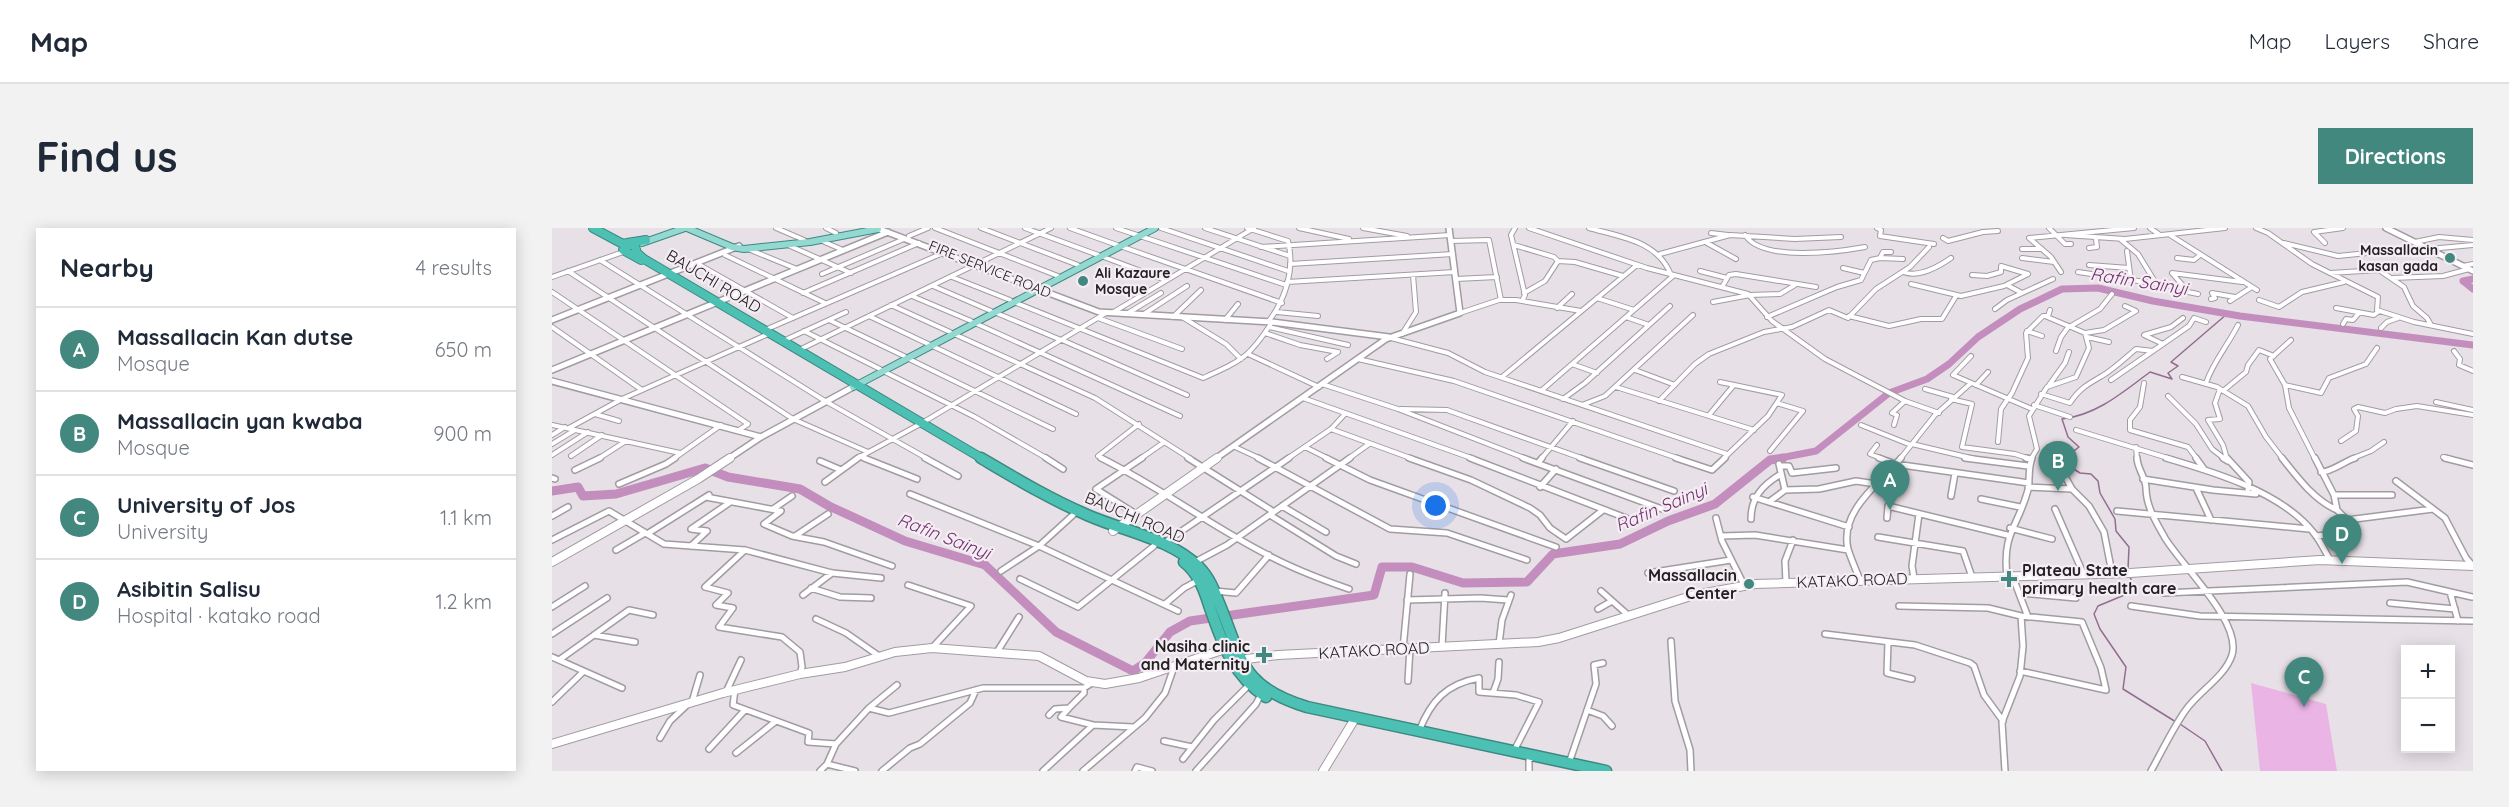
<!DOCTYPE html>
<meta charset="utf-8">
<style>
:root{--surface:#fff;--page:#f2f2f3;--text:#1f2937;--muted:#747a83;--line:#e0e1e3;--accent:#42887f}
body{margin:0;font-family:Quicksand,sans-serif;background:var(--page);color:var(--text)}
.controls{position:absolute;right:18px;bottom:18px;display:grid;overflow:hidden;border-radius:0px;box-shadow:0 3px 15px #0003}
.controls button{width:54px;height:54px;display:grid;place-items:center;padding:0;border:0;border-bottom:2px solid var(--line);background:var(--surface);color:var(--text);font:30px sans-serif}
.you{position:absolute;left:884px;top:278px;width:21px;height:21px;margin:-15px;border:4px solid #fff;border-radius:50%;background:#1a73e8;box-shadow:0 0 0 9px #1a73e833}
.badge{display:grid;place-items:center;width:39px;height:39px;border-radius:50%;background:var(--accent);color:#fff;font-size:20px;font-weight:700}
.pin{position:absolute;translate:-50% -50px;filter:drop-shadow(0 2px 3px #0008)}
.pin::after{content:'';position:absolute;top:32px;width:21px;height:18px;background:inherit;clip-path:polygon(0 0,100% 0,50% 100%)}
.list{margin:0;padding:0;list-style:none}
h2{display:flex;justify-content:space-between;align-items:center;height:78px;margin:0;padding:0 24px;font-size:26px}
h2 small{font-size:20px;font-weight:400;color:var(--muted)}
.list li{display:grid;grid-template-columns:39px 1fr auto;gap:18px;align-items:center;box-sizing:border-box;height:84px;padding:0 24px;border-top:2px solid var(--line)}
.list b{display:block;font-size:22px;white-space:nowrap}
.list p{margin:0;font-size:20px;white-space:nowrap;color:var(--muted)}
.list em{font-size:20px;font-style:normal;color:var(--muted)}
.map{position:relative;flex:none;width:1921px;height:543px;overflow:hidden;border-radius:0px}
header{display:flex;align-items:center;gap:36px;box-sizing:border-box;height:84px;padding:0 30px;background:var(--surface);border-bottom:2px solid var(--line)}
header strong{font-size:28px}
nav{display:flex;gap:33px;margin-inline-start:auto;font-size:21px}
.intro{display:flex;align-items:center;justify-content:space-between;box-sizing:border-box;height:144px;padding:0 36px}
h1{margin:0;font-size:42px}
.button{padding:15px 27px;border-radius:0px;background:var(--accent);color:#fff;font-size:21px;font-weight:700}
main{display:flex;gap:36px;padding:0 36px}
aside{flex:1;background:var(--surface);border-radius:0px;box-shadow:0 3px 15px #0003}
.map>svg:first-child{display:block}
</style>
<header>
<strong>Map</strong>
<nav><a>Map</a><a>Layers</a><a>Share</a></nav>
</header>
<div class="intro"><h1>Find us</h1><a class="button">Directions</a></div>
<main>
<aside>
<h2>Nearby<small>4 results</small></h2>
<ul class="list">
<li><span class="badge">A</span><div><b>Massallacin Kan dutse</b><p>Mosque</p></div><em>650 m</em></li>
<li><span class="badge">B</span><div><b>Massallacin yan kwaba</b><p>Mosque</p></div><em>900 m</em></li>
<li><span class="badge">C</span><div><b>University of Jos</b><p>University</p></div><em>1.1 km</em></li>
<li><span class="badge">D</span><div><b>Asibitin Salisu</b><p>Hospital · katako road</p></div><em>1.2 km</em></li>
</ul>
</aside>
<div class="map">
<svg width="1921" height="543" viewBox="0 0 1921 543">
<rect width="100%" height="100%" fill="#e8e0e7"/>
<path fill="#eab5e4" d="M1699 455 1774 476 1785 543H1708Z"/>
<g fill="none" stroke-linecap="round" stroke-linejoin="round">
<path stroke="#936d90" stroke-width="1.5" d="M1576 341 1577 319 1564 303 1563 291 1548 265 1546 253 1539 246 1528 245 1520 240 1514 229 1527 219 1516 209 1510 191C1545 187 1571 164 1598 144L1620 151 1616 145 1626 138 1619 134 1675 86
M1578 348 1582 363 1546 378 1542 386 1548 401 1574 439 1571 461 1624 494
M1628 496 1653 513 1670 543"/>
<path stroke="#c38ebe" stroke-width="7" d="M1921 51 1911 53 1921 61
M1223 231 1264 223 1337 165 1375 151 1397 136 1426 109 1468 81 1510 61 1546 60 1601 73 1688 88 1921 117"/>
<path stroke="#c38ebe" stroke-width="9" d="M0 263 26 259 31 268 64 266 153 240 176 249 248 261 277 278 353 313 433 337 504 404 581 443 593 435 618 404 638 393 822 367 830 339H860L911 355 975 354 1001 326 1068 316 1116 293 1163 276 1218 232 1231 230"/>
<defs>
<path id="street-far1" d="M224 0 252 12 253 15
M274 0 284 5 285 9
M383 0 506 48
M429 0 526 37
M473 0 546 27
M518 0 565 17
M564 0 585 7
M609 0 736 43
M653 0 738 28
M695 0 736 13C743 41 734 71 716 94
M747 0 797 11
M811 0 855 8
M963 0 959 7 973 67 970 73
M977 0 1095 40 1196 66 1220 93 1273 131 1353 173 1387 185
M1037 0C1069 9 1106 13 1119 47
M1325 0 1329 2 1328 8 1382 16
M1497 0 1513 16H1519
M1598 0 1608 7
M1704 0 1716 5 1760 36 1826 69 1825 82 1862 94 1921 106
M1159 5 1176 7
M1193 7C1210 34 1285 24 1313 19
M1513 7 1573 11 1673 0
M1618 7 1705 62
M357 8 376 0
M588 8 734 57
M1391 10 1396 13 1431 4 1446 3
M1568 11 1586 26 1605 57
M268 12 291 22
M899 13 937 12 949 72
M1863 14 1887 9 1921 12
M1155 15 1184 31
M1732 15 1786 28 1874 19
M1773 15 1762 4 1791 0
M236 17 299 45
M962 17 1002 29 1006 33 993 53 972 65
M568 18 730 75
M709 19 898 7
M1537 20 1545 19 1544 11
M196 21 245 41
M1470 21H1490
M1877 21 1921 17
M1575 23 1579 53
M1108 26 1178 7 1243 11 1289 9
M173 27 273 75
M549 28 613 52
M1328 30 1351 31
M1470 30 1502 34
M1625 30 1642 32 1648 27
M48 32 273 173 376 231
M1006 33 1023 34 1071 48
M146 36 241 90
M738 36 901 26
M1537 37 1577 40
M1911 38 1921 36
M1291 40 1312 45
M16 43 241 191 316 224
M1148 43 1175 50
M1351 44C1367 50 1386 39 1399 30
M1509 44 1499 29 1477 10 1582 0
M1526 44 1633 60 1620 45 1690 54
M1778 45 1827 42 1852 59 1861 78 1875 90 1879 97
M270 46 352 11
M0 49 74 23
M400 49 458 72
M1840 50 1891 48 1917 41
M904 51 945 49
M735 54 903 44
M1359 56 1409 68 1452 58 1476 46 1449 38V44L1435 48 1420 47
M1455 57 1470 65
M381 58 439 83
M1170 59 1177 47 1184 46 1264 59
M1633 60 1636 64 1646 66
M0 64 196 196 187 202
M251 65 367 15
M360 68 419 93
M1045 70 1082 82
M1659 71 1663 70 1660 65 1683 69
M1707 72 1727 79 1750 64 1792 54
M1678 73 1700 59
M462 74 651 150C689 133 697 130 720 94
M1161 74 1198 67 1228 66 1243 57
M339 77 398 104
M1005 80 1020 66
M1784 80 1822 87 1827 83
M1443 81 1455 72 1501 51
M442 84 509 112
M725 84 766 88
M560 85 702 0
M576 85 609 65
M908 85 947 72H964L1029 83
M592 86 635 58
M317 88 524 186
M1297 88 1337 98 1369 91H1390L1404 68
M621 89 649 62
M630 89 674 116 689 131
M1074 89 1097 97
M1215 89 1285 59 1309 52 1319 32 1328 30 1331 24H1339
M546 90 630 121
M277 92 352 128
M673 92 686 76
M423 95 628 188
M1791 96 1794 91 1801 92 1807 85
M1519 98 1548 81 1560 66
M0 99 90 162
M717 99 796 117
M1829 100 1835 94 1846 90
M213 102 391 25
M252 103 328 141
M1475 103 1490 108
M713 105 748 117 786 124 775 131
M1533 105 1552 102 1584 83 1573 78
M402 106 543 170 639 231
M850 106 864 84 861 47
M1535 109 1557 114
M839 110 896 125 933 144 1175 226
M510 112 635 167
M1739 112 1718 131 1733 157 1737 180 1763 231
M231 113 294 84
M1611 116 1592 107 1619 99 1631 90
M247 122 499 0
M1504 123 1509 109 1517 98
M1902 123 1908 131 1907 137 1921 143
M696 126 767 159
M1419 128 1401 147 1480 181
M355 130 501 201
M806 131 902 153 1128 231
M1020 136 1045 145
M1083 142 1123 157
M331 143 423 189 496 231
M950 149 1085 37
M1630 149 1665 159 1696 178 1714 209 1731 231
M1559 152 1637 98 1642 90 1654 94
M1168 154 1230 167 1216 188 1171 231
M1592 155 1588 179 1578 192V202L1636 219 1645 231
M1654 155C1661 134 1676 117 1686 97
M770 156 846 181 975 231
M1424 157 1436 144
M1497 157 1513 135 1517 124
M1733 157 1769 165 1777 150 1814 136 1825 120
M1064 159 1202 202
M1373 161 1401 169
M1668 161 1663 175 1668 191 1656 192 1671 217 1675 231
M989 163 1121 48
M1671 163 1694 144 1696 137 1707 122 1722 128
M1489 166 1518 175C1527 161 1536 156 1550 148 1562 141 1573 130 1584 121L1601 123
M1616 168 1644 196 1660 221 1673 231
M751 170 922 231
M1011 171 1033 155 1118 78
M1399 171 1420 176 1410 219 1463 226 1478 231
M1107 173 1143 136 1157 126 1212 104 1240 99 1277 82 1296 90 1324 61 1358 39 1377 19
M1884 174 1921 182
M1030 177 1053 168 1141 87
M1482 177 1518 189
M849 181 895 182 1032 231
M43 186 67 193
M1157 187 1182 157
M0 197 128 225
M1309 197 1359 217
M1342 197 1345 187 1340 185 1353 173
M17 200 70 171 214 107
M779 201 861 231
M1524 202 1619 231
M0 207 13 199
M1789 213 1804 203 1806 188 1802 181 1806 179 1833 185 1844 181 1865 178 1921 187
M1446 214 1449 181 1460 165 1476 130 1474 105 1491 88H1496L1498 82
M0 216 23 202
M1360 216 1423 231
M1325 217 1318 226 1331 231
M683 219 709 231
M753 219 777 231
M1584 219 1585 231
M1218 223 1251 183 1225 175
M0 227 36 204
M19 228 50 207
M308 228 315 231
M1891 229 1899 231
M46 231 74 213
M121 231 169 197
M304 231 370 195 554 85
M552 231 546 228 587 196
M588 231 611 215
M735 231 779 201 792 187
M796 231 817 216
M989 231 1021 193
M1348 231 1383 187 1419 155
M1479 231 1485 221 1477 188 1495 159 1524 149 1537 120 1533 105 1493 88
M1799 231 1819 223 1832 214"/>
<path id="street" d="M312 230 365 251
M373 230 406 248
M494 230 511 241
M549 230C606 258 656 296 712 325 739 340 768 351 797 361
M636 230 722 284
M706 230 838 301 895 305 975 332
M774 230 818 252 1004 319
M857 230 919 252 978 280 988 287 998 300 1014 311 1051 282
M918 230 1074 290
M971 230 1110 281
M1028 230 1122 263
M1124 230 1160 242 1173 230
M1327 230 1343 236 1477 255
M1413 230 1476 238
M1474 230 1478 231
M1585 230C1585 240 1594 250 1594 260 1594 278 1604 294 1613 310 1630 338 1690 394 1680 427 1673 449 1646 464 1633 483 1620 502 1610 523 1599 543
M1614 230C1662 244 1729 264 1761 304 1768 312 1773 323 1778 332
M1644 230 1652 241
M1671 230 1676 233
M1675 230 1697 254 1696 261
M1730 230C1745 249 1762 272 1785 282
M1763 230 1782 267 1785 282 1795 292C1788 305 1778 307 1764 308
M1893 230 1921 237
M268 233 289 242
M1505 234 1520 261 1537 278 1552 304 1560 345
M986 235 990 230
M1227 236 1233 262
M1228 238H1237L1240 245 1284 240
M23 242 48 230
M1769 244C1780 244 1791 234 1803 230
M0 250 3 251
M1591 251 1661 262 1704 266
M1844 253 1893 290 1914 330 1921 338
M273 254 306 230
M67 256 114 236 123 230
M988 259 1004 241
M1476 259 1520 261
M1645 262 1659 292
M358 266 487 318 626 383
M1782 267H1840
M1399 268 1403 245
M154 269 229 283 212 296 240 308 272 314 340 338
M1201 269 1297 299
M1429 271 1468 279
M1217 274 1233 262 1267 261 1304 253 1324 256
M730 278 774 304
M221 281 240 268
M1503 281 1531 345
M1565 283 1757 301
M584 286 544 261 590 230
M718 287 784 328 804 336
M0 288 16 279
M1164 290 1170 313 1192 357
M1335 290 1336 278 1455 307
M1199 291C1199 269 1211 257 1229 246
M1795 292 1881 281
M1458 300 1500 311
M95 306 157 267
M243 308 276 286
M1169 308 1203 307 1296 322
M1326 309 1411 323 1420 349
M0 312 57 283 112 316 193 322 280 345 329 350
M612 315 737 230
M139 318 155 303 139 301 177 275
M64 322 93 305
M193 322 153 359 176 365 164 377 181 380 167 399 230 409 248 424 250 439 248 446
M643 334 675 317 798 230
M449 343 487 318 521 287
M1096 345 1179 332
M1460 347 1476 389
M1455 348C1450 305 1466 299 1476 262 1478 251 1476 240 1480 230
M1362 350 1360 338 1367 286
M468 351 526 379 602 318
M1308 352C1304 342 1299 331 1296 321 1287 283 1328 255 1349 230
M1234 354 1233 333 1241 312
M356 357 419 378 380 420
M259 360 288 369 319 370
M663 363 684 365 717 327
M1049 363 1076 387
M1898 364 1906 393
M1468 365 1524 370
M1612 365 1855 354 1920 369
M251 367 280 345
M855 372 928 370 956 372
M1838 375 1903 381
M613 376 632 360 647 352
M1347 378 1436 380 1469 388 1530 394 1549 440 1554 462 1468 443
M1579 378 1648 388 1921 393
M0 379 33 358
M1046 381 1060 373
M264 391 294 405 327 428
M0 406 55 370
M1273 406 1363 417 1418 435 1422 438 1432 467 1451 493
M42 407 83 414
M1119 413 1123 473 1138 522 1139 543
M1336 414 1335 445 1360 451
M947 416 950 392 959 367
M890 418 893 365
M851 421 858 346
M445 424 467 389
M0 429 70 460
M7 432 77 382 101 387
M856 453 858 420
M183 462 181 477 257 505 256 514 284 516 317 480 337 485 431 460H532
M174 464 189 432
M941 465 946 451 947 434
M0 474 31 444
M140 474 148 447
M317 480 345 457
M517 480 532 465V460L540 455
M1035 482 1051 488 1060 498
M497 487 503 481 517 480 509 489 541 497
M867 503C879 473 894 456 927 450V464L964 467 987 474 962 523
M108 510 118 493 136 476
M612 513 640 519
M157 521 193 482
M184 525 224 493
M631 531 662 492 696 458
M1017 535 1044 456 1042 437 1051 435
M275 536 303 543
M268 543 275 536 284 516
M330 543 358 520 368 516 418 475 424 462
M491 543 541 497 581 499
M531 543 593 490 613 465 622 439
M583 543 585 539 600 543
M644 543 704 476 709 466
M977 543V532L982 528
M1453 543 1450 494 1468 448 1471 418 1469 388"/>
<path id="secondary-far1" d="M1834 0 1921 43
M327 1 547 84 720 94 837 109
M0 92 187 18
M0 142 336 4
M0 153 209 209
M176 231 209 209 301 159
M663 231 834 111 908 85 897 0"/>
<path id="secondary" d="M561 303 665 230
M0 334 146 251 178 230
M687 432 726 427 986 414 1007 410 1142 367 1203 356 1578 345 1768 332 1921 338
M0 516 171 465 248 446 293 439 343 424 380 420 487 428 534 453 553 456 587 450 673 421
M771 543 804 489"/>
<path id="primary" d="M135 0 180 19 192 21 258 14 326 1
M90 15 133 0
M301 159 603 0"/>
<path id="highway-far1" d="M41 0 69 15 79 17
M75 15 94 12
M83 18 85 25 92 31 431 231
M71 22 89 32"/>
<path id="highway" d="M429 230C463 250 496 270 533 286 570 303 618 310 647 339 657 349 662 362 667 375 691 433 688 458 755 479L1054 543
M632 334C646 345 652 361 657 377 670 414 680 447 714 469"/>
</defs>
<use href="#street-far1" stroke="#a39ba2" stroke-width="6"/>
<use href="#street" stroke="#a39ba2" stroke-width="8"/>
<use href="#secondary-far1" stroke="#a39ba2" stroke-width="8"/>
<use href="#secondary" stroke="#a39ba2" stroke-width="10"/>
<use href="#primary" stroke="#3d8881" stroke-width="8"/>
<use href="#highway-far1" stroke="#3d8881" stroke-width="10"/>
<use href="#highway" stroke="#3d8881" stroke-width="13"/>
<use href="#street-far1" stroke="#fff" stroke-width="4"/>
<use href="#street" stroke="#fff" stroke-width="5"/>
<use href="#secondary-far1" stroke="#fff" stroke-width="5"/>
<use href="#secondary" stroke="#fff" stroke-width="8"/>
<use href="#primary" stroke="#93d9d1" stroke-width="6"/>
<use href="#highway-far1" stroke="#4bc0b3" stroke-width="8"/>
<use href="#highway" stroke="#4bc0b3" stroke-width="10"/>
</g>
<g fill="#42887f" stroke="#f5edf4" stroke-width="2">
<circle cx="1898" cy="30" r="6"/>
<circle cx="531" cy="53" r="6"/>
<path d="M1454 342h6v6h6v6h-6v6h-6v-6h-6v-6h6z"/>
<circle cx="1197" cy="356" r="6"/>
<path d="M709 418h6v6h6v6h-6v6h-6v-6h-6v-6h6z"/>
</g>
<g text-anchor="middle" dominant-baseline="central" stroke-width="4.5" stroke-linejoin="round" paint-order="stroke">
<g font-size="14" font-weight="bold" fill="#242123" stroke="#f5edf4" text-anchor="end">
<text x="1886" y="22">Massallacin<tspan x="1886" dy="16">kasan gada</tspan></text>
<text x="543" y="45" text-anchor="start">Ali Kazaure<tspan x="543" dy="16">Mosque</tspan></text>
</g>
<g font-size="14" fill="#242123" stroke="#f5edf4">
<text transform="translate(438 41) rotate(22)">FIRE SERVICE ROAD</text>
</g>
<g font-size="16" fill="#242123" stroke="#f5edf4">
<text transform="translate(162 53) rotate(31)">BAUCHI ROAD</text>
<text transform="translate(583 289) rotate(23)">BAUCHI ROAD</text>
<text transform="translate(1300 352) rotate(-2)">KATAKO ROAD</text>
<text transform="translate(822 422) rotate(-3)">KATAKO ROAD</text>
</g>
<g font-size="16" font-weight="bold" fill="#242123" stroke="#f5edf4" text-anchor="end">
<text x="1470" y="342" text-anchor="start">Plateau State<tspan x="1470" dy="18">primary health care</tspan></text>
<text x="1185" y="347">Massallacin<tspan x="1185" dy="18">Center</tspan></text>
<text x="698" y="418">Nasiha clinic<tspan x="698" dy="18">and Maternity</tspan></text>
</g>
<g font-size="18" font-style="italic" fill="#73326e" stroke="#f5edf4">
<text transform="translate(1587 53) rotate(9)">Rafin Sainyi</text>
<text transform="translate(1109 279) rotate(-23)">Rafin Sainyi</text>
<text transform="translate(392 308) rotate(21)">Rafin Sainyi</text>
</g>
</g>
</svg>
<div class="controls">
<button>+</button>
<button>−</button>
</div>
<div class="you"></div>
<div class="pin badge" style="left:1338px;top:282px">A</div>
<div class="pin badge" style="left:1506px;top:263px">B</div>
<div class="pin badge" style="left:1752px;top:479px">C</div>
<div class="pin badge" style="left:1790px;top:336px">D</div>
</div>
</main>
